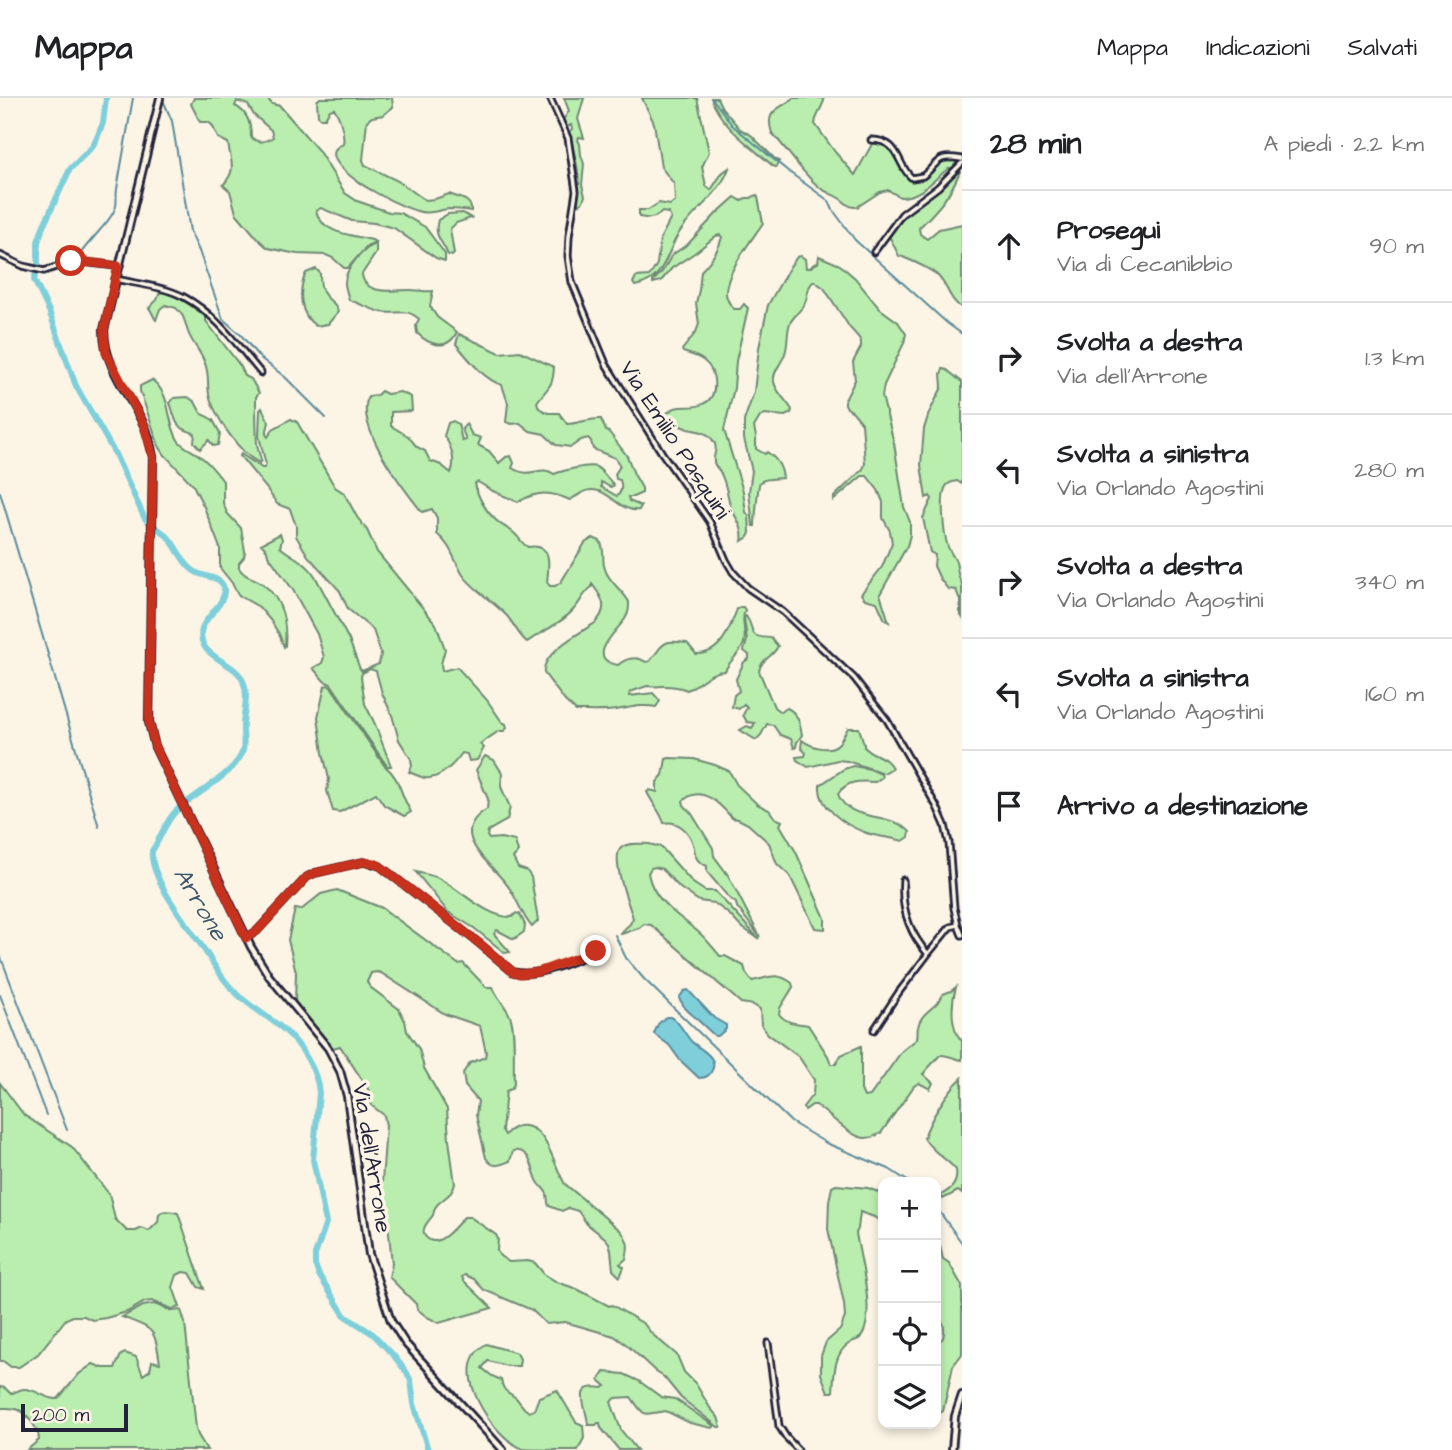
<!DOCTYPE html>
<html lang="it">
<meta charset="utf-8">
<style>
:root{--surface:#fff;--page:#f2f2f2;--text:#202124;--muted:#757577;--line:#e0e0e0}
body{margin:0;font-family:"Architects Daughter",sans-serif;background:var(--page);color:var(--text)}
.controls{position:absolute;right:21px;bottom:21px;display:grid;overflow:hidden;border-radius:14px;box-shadow:0 4px 10px #0003}
.controls button{width:63px;height:63px;display:grid;place-items:center;padding:0;border:0;border-bottom:2px solid var(--line);background:var(--surface);color:var(--text);font:35px sans-serif}
.scale{position:absolute;left:21px;bottom:18px;width:107px;box-sizing:border-box;padding-left:7px;border:4px solid #22223b;border-top:0;font-size:19px;line-height:24px;white-space:nowrap;color:#22223b;-webkit-text-stroke:5px #fcf5e5;paint-order:stroke}
.stop{position:absolute;width:21px;height:21px;margin:-16px;border:5px solid #c8321e;border-radius:50%;background:#fff}
.stop.end{background:#c8321e;border-color:#fff;box-shadow:0 2px 7px #0008}
.list{margin:0;padding:0;list-style:none}
h2{display:flex;justify-content:space-between;align-items:center;height:91px;margin:0;padding:0 28px;font-size:30px}
h2 small{font-size:23px;font-weight:400;color:var(--muted)}
.list li{display:grid;grid-template-columns:46px 1fr auto;gap:21px;align-items:center;box-sizing:border-box;height:112px;padding:0 28px;border-top:2px solid var(--line)}
.list b{display:block;font-size:26px;white-space:nowrap}
.list p{margin:0;font-size:23px;white-space:nowrap;color:var(--muted)}
.list em{font-size:23px;font-style:normal;color:var(--muted)}
.icon{flex:none;width:38px;height:38px;fill:none;stroke:currentColor;stroke-width:2;stroke-linecap:round;stroke-linejoin:round}
.map{position:relative;flex:none;width:962px;height:1352px;overflow:hidden}
header{display:flex;align-items:center;gap:42px;box-sizing:border-box;height:98px;padding:0 35px;background:var(--surface);border-bottom:2px solid var(--line)}
header strong{font-size:33px}
nav{display:flex;gap:38px;margin-inline-start:auto;font-size:24px}
main{display:flex}
aside{flex:1;background:var(--surface)}
.map>svg:first-child{display:block}
</style>
<header>
<strong>Mappa</strong>
<nav><a>Mappa</a><a>Indicazioni</a><a>Salvati</a></nav>
</header>
<main>
<div class="map">
<svg width="962" height="1352" viewBox="0 0 962 1352">
<rect width="100%" height="100%" fill="#fcf5e5"/>
<filter id="ink" filterUnits="userSpaceOnUse"><feTurbulence type="fractalNoise" baseFrequency=".0143" numOctaves="2"/><feDisplacementMap in="SourceGraphic" scale="14" xChannelSelector="R" yChannelSelector="G"/><feConvolveMatrix kernelMatrix="1 2 1 2 8 2 1 2 1" color-interpolation-filters="sRGB"/></filter>
<g filter="url(#ink)">
<path fill="#baeeae" stroke="#6e8874" stroke-width="2" fill-rule="evenodd" d="M194 0H267L272 6 280 8 318 52 345 95 357 103 389 114 400 115 425 129 445 156V163L436 160 394 130 374 125 352 123 321 110 316 113C322 136 352 137 372 142L375 144 367 148 348 170H344L333 160 326 157 297 156 268 150 258 141 236 115 230 93 223 87C237 72 231 65 228 45L218 40 212 27 208 24H200L191 6ZM237 3 248 7 254 17 271 32 273 39C265 44 258 46 251 39 251 26 248 14 235 8Z
M320 0H392L393 9 383 17 372 19 367 23 363 62 365 67 398 83 425 102 435 101 449 96C459 100 472 101 471 113 464 112 457 111 449 111 438 112 428 117 417 113 406 110 383 99 373 93 361 87 315 57 343 46 345 36 340 19 334 10L329 13 325 20H321L318 18 317 3Z
M564 0H584L578 21 584 40 579 39 578 42 580 46 581 57 584 66 582 87 585 98 582 105 578 107 577 106C582 81 576 58 568 35L572 31 571 27 567 29 563 22 569 13Z
M642 0H697L709 54 702 69 706 88 711 92 722 75 729 70C719 99 690 114 676 140 670 152 666 165 658 175 652 183 645 186 635 188L633 185 636 179 649 178 653 173 657 166 660 141 671 120 668 115 662 114C655 121 648 121 639 119V112H648L659 105 670 107 675 103 674 86 661 69 654 25Z
M711 0H717L722 10 740 31 751 37 774 60 779 63 776 69 773 68C751 48 721 29 711 0Z
M793 0H823L824 3 816 21 815 26 835 54 855 77 872 46 880 44C888 48 895 56 900 64 901 67 902 71 904 75 912 88 924 82 931 72 940 61 948 60 962 64L953 70H949C933 82 921 99 900 99L888 92 880 94 857 109C848 110 846 104 839 100 832 96 825 94 819 89 801 74 788 52 772 35 764 11 780 12 793 0Z
M959 69 961 71C950 98 939 110 919 130L920 136 927 141 939 131 962 126V210C949 202 948 188 938 178 930 170 914 164 903 159L899 158 888 136 906 114Z
M756 97 758 99 763 125C751 143 725 175 726 196 727 203 730 207 734 211H740L744 206 748 210 736 263 734 290 724 332 743 393 746 414 749 418 750 435 748 439 742 443C745 430 734 418 730 407 728 398 725 383 721 376 720 372 716 370 715 367 710 358 721 352 712 341 706 333 697 333 688 331 679 328 671 323 665 316 666 316 674 310 675 310 684 307 694 311 703 306 719 299 717 273 704 263 698 258 690 256 683 254L682 252 696 234 699 226 696 205 699 192 701 173C710 164 719 151 722 139L720 137 716 138 696 154 672 170 661 183 653 185V183L662 174 672 157 688 146 717 115 735 99 742 103 746 100H751Z
M463 115 471 120 456 125 450 131 454 156 452 158 448 157C443 143 433 139 438 122L448 116Z
M376 145V155L362 176C364 198 395 192 410 192 419 192 425 194 433 193L430 208 437 219 457 234C448 253 430 248 417 235L416 227 419 221C406 209 397 217 381 214 372 212 359 205 349 202 348 197 345 190 345 185 345 170 363 151 376 145Z
M801 158 805 161 806 170H810L814 166 818 165 819 158 840 167 855 180 879 210 898 224 906 236 904 245 884 287 882 298 894 345 904 409 910 424V437L907 448 880 496 889 524 885 522 877 504 865 501 861 496 882 469 892 445 890 433 883 420V404L878 392 867 378H862L834 402V399L863 371 865 366 862 325 853 314 847 310 845 306V302L855 282 853 264 861 249V244L859 240 850 230 824 190 814 183C806 189 809 198 804 207 800 213 793 219 790 225 786 236 789 248 784 258 781 266 772 275 774 284 776 294 787 303 792 312L791 315 785 318 764 316 760 319 754 329 756 339V351L765 356 767 354C776 360 782 369 783 380 776 381 765 380 760 384 758 386 755 422 755 428H753L749 394 752 373 744 341V323L754 294 759 250 768 207 789 170 797 159Z
M316 171 320 175C320 181 320 189 323 194 328 204 336 203 338 214L328 226 316 228C299 217 298 192 306 175Z
M160 194C181 198 189 206 206 219V223L241 269 245 278 251 281 259 295 256 299C256 315 256 330 257 346 258 352 260 357 261 363L259 365C239 355 217 321 210 300 207 292 209 282 207 273 205 257 193 248 188 234 185 225 184 216 176 210 173 209 168 208 165 207L160 211 156 222C153 219 153 214 149 210L157 202Z
M459 236 500 255 520 253 554 269C553 290 548 288 537 304L539 310 548 315H559L567 326C578 326 589 320 601 321L606 333 609 334 627 358 634 376 642 390V395L633 399H628L629 403 641 408 639 412C618 415 607 386 586 393 581 395 575 399 570 402 550 393 537 393 518 404L493 393 478 384 475 385C477 399 487 415 498 424 503 429 511 431 516 437 521 442 522 446 528 449 553 445 549 466 547 484L550 488H555L561 484 585 445 593 440 600 443C606 453 601 461 605 471 609 485 623 492 629 504 629 510 629 515 625 521 618 532 583 561 618 567 624 562 632 559 640 561 644 562 645 566 650 563 651 562 656 555 657 554 665 541 673 543 687 545L696 556C721 557 730 530 737 511L740 509H743L745 512C740 523 747 533 744 545 741 556 730 561 725 573 709 573 701 586 687 592 680 589 673 588 664 588 658 588 654 589 647 588L630 594 629 598 653 595 660 603 656 609C642 606 630 610 616 612 603 614 589 613 576 613L565 603 544 575C541 555 580 535 595 525 609 511 603 500 592 486V489C583 495 581 504 574 511 562 525 542 534 527 544 519 538 514 526 507 518 495 505 472 490 463 477 453 461 452 448 437 436V420L432 411 422 414C403 390 355 329 368 299L377 297 381 293 387 296 400 294 411 299 412 313 391 314V328L408 338 417 349 425 353 430 363 441 367 451 375C456 363 452 349 444 338L448 325 453 323 458 326 462 343 466 342 462 331 466 326 472 337 481 340 478 347 489 353 499 365 506 359 511 358 514 365 512 370C532 382 540 366 554 376 562 373 588 366 596 369 602 372 608 381 613 386L614 388 610 389 601 384V389L617 398C622 394 622 388 620 382L616 381 615 376 620 368 615 360 593 351 591 343 588 340 581 342 571 349 556 347 544 336 530 333 520 325 512 326 506 324 508 305 502 287C483 281 469 261 456 246Z
M943 271 947 272 962 284V386L957 383C953 384 950 384 947 387 939 396 944 438 948 449 950 454 954 459 956 464 958 472 957 479 962 486V519L960 516V502L956 492 948 491 940 481 934 468 935 457 930 454 923 420 932 401 930 398 926 400 921 367 924 331 929 315 942 289 941 276Z
M152 282C172 297 166 322 178 342 183 350 193 352 200 358 208 364 217 375 223 383V405L227 415 241 430 245 453 244 459 239 465V470C245 480 254 479 263 486 283 502 287 524 285 548L284 549 279 536 271 523 259 509 238 497 232 485 220 470V450L204 409 193 387 164 356 159 348 140 293V288Z
M188 299 195 304 201 315 213 322 220 335 218 347 213 348 209 342 200 351 194 344 195 336C192 334 188 333 184 331 174 327 174 314 170 305L174 300Z
M262 310 269 324 266 336 268 339 273 331 291 321 297 324 335 389 344 395 357 419 367 432 377 454 436 526 445 551 441 566 442 573 457 569 487 602 502 624 506 626 507 630 504 633H499L480 646 484 650 477 662 469 663 467 656 462 655C455 665 440 682 425 680 420 679 414 676 409 674L412 668 411 661 399 642 392 617 382 595 376 573 370 571 362 575 361 579 365 606 374 624 391 668H387L331 586 324 583 313 570 322 565 324 559 317 536 293 492 268 457 267 452 261 446 280 436 282 441 280 449C292 459 307 464 315 478L349 542 360 571 362 573 379 566 381 556 373 532 348 511 340 493 308 458 296 438V428L290 411 277 406 267 391 240 358 241 356 262 370H264L266 367 259 338 260 312Z
M746 518C757 533 745 539 771 540L778 548C773 559 761 561 759 573L774 609 780 614 787 610C798 615 800 626 802 637L797 644 796 649 794 650 791 641 780 637 773 627 767 626 761 637 756 642 740 632 747 628 752 630 755 625 747 624 743 617 747 609 744 606 739 611 732 609 734 597 739 593 736 581 744 564 749 561V557L744 553 747 542 744 520Z
M328 587 332 590 384 667C402 682 399 695 411 714L404 718 384 707 376 695 340 714 333 713 327 693 329 681 323 655 318 619 325 588Z
M848 630H859L864 646V649C873 658 887 658 892 670L884 675 847 663 838 662 808 669 797 662 796 659 805 658 806 655 801 650 802 642C811 649 830 655 839 645 843 640 845 634 848 630Z
M485 658 494 662 502 675 501 689 510 709 507 722 488 733 487 738 489 741 501 740 515 743 518 754 513 760 518 770 527 773 531 779 538 823 532 829C522 818 518 803 510 791 494 766 444 737 487 711L488 701 476 672Z
M669 660 694 661 715 667 729 673 737 687 757 706 769 712 775 720 782 723 780 727 796 754 825 820V831L815 830 790 778 777 766 769 745 748 726 738 721 732 720C721 707 701 685 683 703L684 707 692 716 713 750 714 758 728 777 760 839 737 809 736 805 729 800 707 774V768C705 767 699 764 698 762 694 758 695 751 693 746 689 733 678 722 664 725 660 713 652 705 647 694L650 692 657 694V684L663 677 666 661Z
M853 668 870 671 881 676 882 679 875 684C859 683 847 682 838 696 848 725 891 713 910 734L909 739 903 743C891 739 876 739 864 734 845 727 818 709 820 687L844 671Z
M649 746 661 749 693 785 705 793H715L759 841 740 828 729 816 714 805 699 803 680 790 662 771 655 769 651 770 648 775C653 803 677 816 697 833 706 840 713 850 720 858H725L744 868 746 875 752 883C769 880 776 873 792 885L793 889 780 910 779 916C787 926 796 925 808 927L828 958 831 966H836L841 957 861 948V992L864 999 870 998 902 953 917 941C918 937 917 933 918 929 920 914 939 909 943 896L951 893 956 889C951 906 950 930 962 943V962C955 961 947 956 940 957L923 976 933 985 930 991 919 985 914 988 881 1035C876 1038 871 1040 865 1040 852 1040 827 1015 816 1007H812L805 1012 803 1009 813 996 814 982 799 959 768 936 761 927 760 911 753 907 741 905 651 827 644 826 639 830 621 836 620 835 630 826 633 820C629 807 610 760 621 750 627 744 642 746 649 746Z
M416 774C423 776 432 777 438 780 460 791 487 820 512 819L516 815 520 816 525 827 524 834 514 841 497 832 494 836 510 854 505 855 474 830 448 814Z
M337 792 382 810 458 866 463 865 486 889H493C497 900 506 908 510 918 516 931 513 969 514 986L511 991 506 993 502 1032 505 1037C509 1032 512 1030 519 1028 546 1023 554 1069 565 1086L621 1133C629 1143 629 1149 626 1161L620 1166 624 1169 620 1179 613 1172 611 1152 609 1145 605 1140 587 1126 578 1113 568 1110 562 1113 549 1108C547 1104 548 1100 547 1096 545 1091 539 1087 537 1082 532 1070 530 1050 513 1053L510 1063C500 1067 493 1071 486 1060L476 1017 478 1003 465 988 463 975 470 965 485 959 486 954 480 928 445 916 381 875 377 874 371 875 367 884 370 889 399 911 405 923 407 933 419 951 424 970 447 1011 449 1042 455 1086C452 1098 444 1099 437 1107 433 1111 435 1112 433 1117 430 1122 425 1126 424 1131 423 1135 425 1139 428 1141 439 1150 457 1127 464 1119H470L496 1137 498 1141 497 1153 500 1158 509 1164 528 1163 535 1165 544 1176 557 1184 577 1191 609 1208 612 1207 644 1226 652 1236 677 1257 684 1274 696 1286 710 1310 718 1319 721 1329H718L681 1300 664 1279 656 1274 627 1247 614 1238 565 1224 546 1226 532 1212 484 1192 474 1181 465 1177 462 1179 464 1183 492 1210 439 1225 427 1219 417 1211 416 1206 389 1179 392 1166 388 1125 380 1112 386 1028 384 1017 372 1008 368 991 340 948 333 950 295 904 296 874 288 842 295 811 301 812 321 796Z
M962 980V1096L958 1093 943 1101 941 1097C952 1091 958 1085 956 1072 946 1060 932 1054 924 1040 929 1023 948 992 962 980Z
M0 985 24 1017 72 1049 109 1096 115 1121 127 1133H136L142 1130 149 1133 158 1124C159 1122 158 1119 159 1117 162 1111 173 1114 178 1115L204 1191 198 1189 190 1175 183 1174 177 1177 173 1189 180 1209 172 1211 152 1203 145 1204 127 1214 106 1220 92 1222 84 1218H73L66 1221 38 1256 19 1269H11L3 1263H0Z
M836 1087 868 1090 883 1096V1128C876 1116 870 1119 860 1114L858 1131 856 1135C860 1162 875 1211 863 1236 860 1243 856 1241 850 1245 834 1254 834 1277 833 1294H828L821 1276V1258L826 1244 840 1232 845 1219 844 1206 828 1131 829 1103 832 1089Z
M936 1140 939 1144 943 1161 949 1165 962 1188V1256L953 1268 943 1313 936 1317V1246L943 1240C946 1228 943 1223 936 1215Z
M154 1206 172 1213 181 1212 185 1225 196 1330 198 1337 207 1352H27L39 1342C39 1332 28 1316 19 1312 13 1309 6 1310 0 1310V1289L5 1290 11 1296C12 1295 22 1291 23 1291 36 1290 43 1301 58 1301L79 1276 93 1266 103 1270H115L121 1257 125 1255 136 1259 143 1277 150 1272 152 1263 160 1265C154 1229 155 1232 122 1219L143 1208Z
M486 1246 517 1255 520 1261 519 1268H507L488 1263 482 1270 492 1278 501 1282C504 1295 507 1293 516 1300 521 1305 522 1310 529 1314L534 1312 539 1299 557 1292 576 1324 583 1327 584 1340 578 1352C568 1352 532 1352 523 1351 492 1339 446 1269 486 1246Z
M604 1274 624 1276 639 1283 661 1299 675 1301 714 1328V1329L712 1330 690 1325 666 1313C641 1317 646 1320 631 1299L616 1300 611 1304 621 1332 637 1352H619L601 1330 600 1325H598L596 1327H588C588 1311 569 1284 603 1290L606 1288 599 1282Z"/>
<path fill="#7fcfdb" stroke="#5a8a9b" stroke-width="2" d="M688 892 714 920 726 927V931L718 938H715L685 910 679 900 684 893Z
M666 919H670L674 921C681 927 685 936 691 943 699 951 719 959 712 972 710 978 705 980 699 980L680 962 669 947 654 936 658 926Z"/>
<g fill="none" stroke-linecap="round" stroke-linejoin="round">
<path stroke="#5a8a9b" stroke-width="2" d="M712 0 732 27 789 74 829 103 833 112 855 142 947 225 962 236
M163 2 172 23 190 133 199 153 223 221 241 237 259 259 285 279 326 320
M79 158C88 143 112 123 116 108 117 103 116 97 117 91L133 0
M0 394 99 729
M615 837 626 860 644 881 791 1024 826 1045 889 1071 909 1084
M0 857 67 1032
M0 897 46 1017
M936 1109 962 1145"/>
<path stroke="#7fcfdb" stroke-width="6" d="M106 0 103 25 96 42 92 49 70 71 43 129 38 144V167L34 182 49 213 76 288 114 354 144 419C150 428 161 431 168 439 178 450 182 465 194 473 203 480 222 477 224 491 226 512 191 522 204 548 212 562 237 567 243 583 249 597 244 612 243 626 242 634 245 643 243 652 238 674 193 697 177 712 165 723 161 740 152 753 149 779 186 825 201 847 212 863 222 882 236 895 250 909 268 918 283 931 300 945 318 973 319 995L313 1062 326 1125 315 1157V1167L319 1177 345 1218 373 1236 394 1258 407 1275 411 1283 414 1306 428 1352"/>
<defs>
<path id="minor" d="M550 0 568 40 576 93 569 138 568 158 572 184 606 266 662 355 710 424 726 462 733 474 748 490 783 514 854 580 887 622 937 709 945 727 949 745 954 810 958 827 962 837
M871 42C901 42 896 67 912 80L923 78C941 63 935 57 962 61
M874 154 902 116 938 89 962 65
M0 157 23 168 44 173 74 163 118 168
M115 181C137 186 163 188 184 199 216 216 238 248 261 275
M903 782C901 810 909 835 928 856
M246 840 257 833 307 779 315 775 363 764 374 766 380 768 480 846 513 874C542 880 572 863 598 853
M874 932 899 894 928 856 950 829 958 827
M768 1245 779 1328 786 1339 798 1352"/>
<path id="tertiary" d="M160 0 104 232C104 268 129 296 144 327 149 337 151 348 153 359L149 624 155 649 251 849 269 878 328 950 340 973 347 998 369 1156 391 1223 405 1245 503 1352
M952 1352 955 1318 962 1297"/>
</defs>
<use href="#minor" stroke="#22223b" stroke-width="9"/>
<use href="#tertiary" stroke="#22223b" stroke-width="10"/>
<use href="#minor" stroke="#fcf5e5" stroke-width="3.5"/>
<use href="#tertiary" stroke="#fcf5e5" stroke-width="4.5"/>
</g>
</g>
<g fill="none" stroke-linecap="round" stroke-linejoin="round" filter="url(#ink)">
<path stroke="#c8321e" stroke-width="9" d="M71 163H77L118 168 104 232 106 255 144 327 153 359 149 624 155 649 246 840 257 833 307 779 315 775 363 764 374 765 380 768 480 846 513 874 520 876 538 874 596 853"/>
</g>
<g text-anchor="middle" dominant-baseline="central" stroke-width="7" stroke-linejoin="round" paint-order="stroke">
<g font-size="23" fill="#22223b" stroke="#fcf5e5">
<text transform="translate(675 342) rotate(57)">Via Emilio Pasquini</text>
<text transform="translate(372 1060) rotate(81)">Via dell'Arrone</text>
</g>
<g font-size="24" font-style="italic" fill="#3e566b" stroke="#fcf5e5">
<text transform="translate(200 806) rotate(59)">Arrone</text>
</g>
</g>
</svg>
<div class="controls">
<button>+</button>
<button>−</button>
<button><svg class="icon" aria-label="locate" viewBox="0 0 24 24"><circle cx="12" cy="12" r="6"/><path d="M12 2v4M12 18v4M2 12h4M18 12h4"/></svg></button>
<button><svg class="icon" aria-label="layers" viewBox="0 0 24 24"><path d="M12 4l9 5-9 5-9-5zM3 14l9 5 9-5"/></svg></button>
</div>
<div class="scale">200 m</div>
<div class="stop" style="left:71px;top:163px"></div>
<div class="stop end" style="left:596px;top:853px"></div>
</div>
<aside>
<h2>28 min<small>A piedi · 2.2 km</small></h2>
<ul class="list">
<li><svg class="icon" aria-label="ahead" viewBox="0 0 24 24"><path d="M12 20V5M6 11l6-6 6 6"/></svg><div><b>Prosegui</b><p>Via di Cecanibbio</p></div><em>90 m</em></li>
<li><svg class="icon" aria-label="right" viewBox="0 0 24 24"><path d="M7 20v-9h11M14 6l5 5-5 5"/></svg><div><b>Svolta a destra</b><p>Via dell'Arrone</p></div><em>1.3 km</em></li>
<li><svg class="icon" aria-label="left" viewBox="0 0 24 24"><path d="M17 20v-9H6M10 6l-5 5 5 5"/></svg><div><b>Svolta a sinistra</b><p>Via Orlando Agostini</p></div><em>280 m</em></li>
<li><svg class="icon" aria-label="right" viewBox="0 0 24 24"><path d="M7 20v-9h11M14 6l5 5-5 5"/></svg><div><b>Svolta a destra</b><p>Via Orlando Agostini</p></div><em>340 m</em></li>
<li><svg class="icon" aria-label="left" viewBox="0 0 24 24"><path d="M17 20v-9H6M10 6l-5 5 5 5"/></svg><div><b>Svolta a sinistra</b><p>Via Orlando Agostini</p></div><em>160 m</em></li>
<li><svg class="icon" aria-label="arrive" viewBox="0 0 24 24"><path d="M6 21V4h12l-3 4 3 4H6"/></svg><div><b>Arrivo a destinazione</b></div></li>
</ul>
</aside>
</main>
